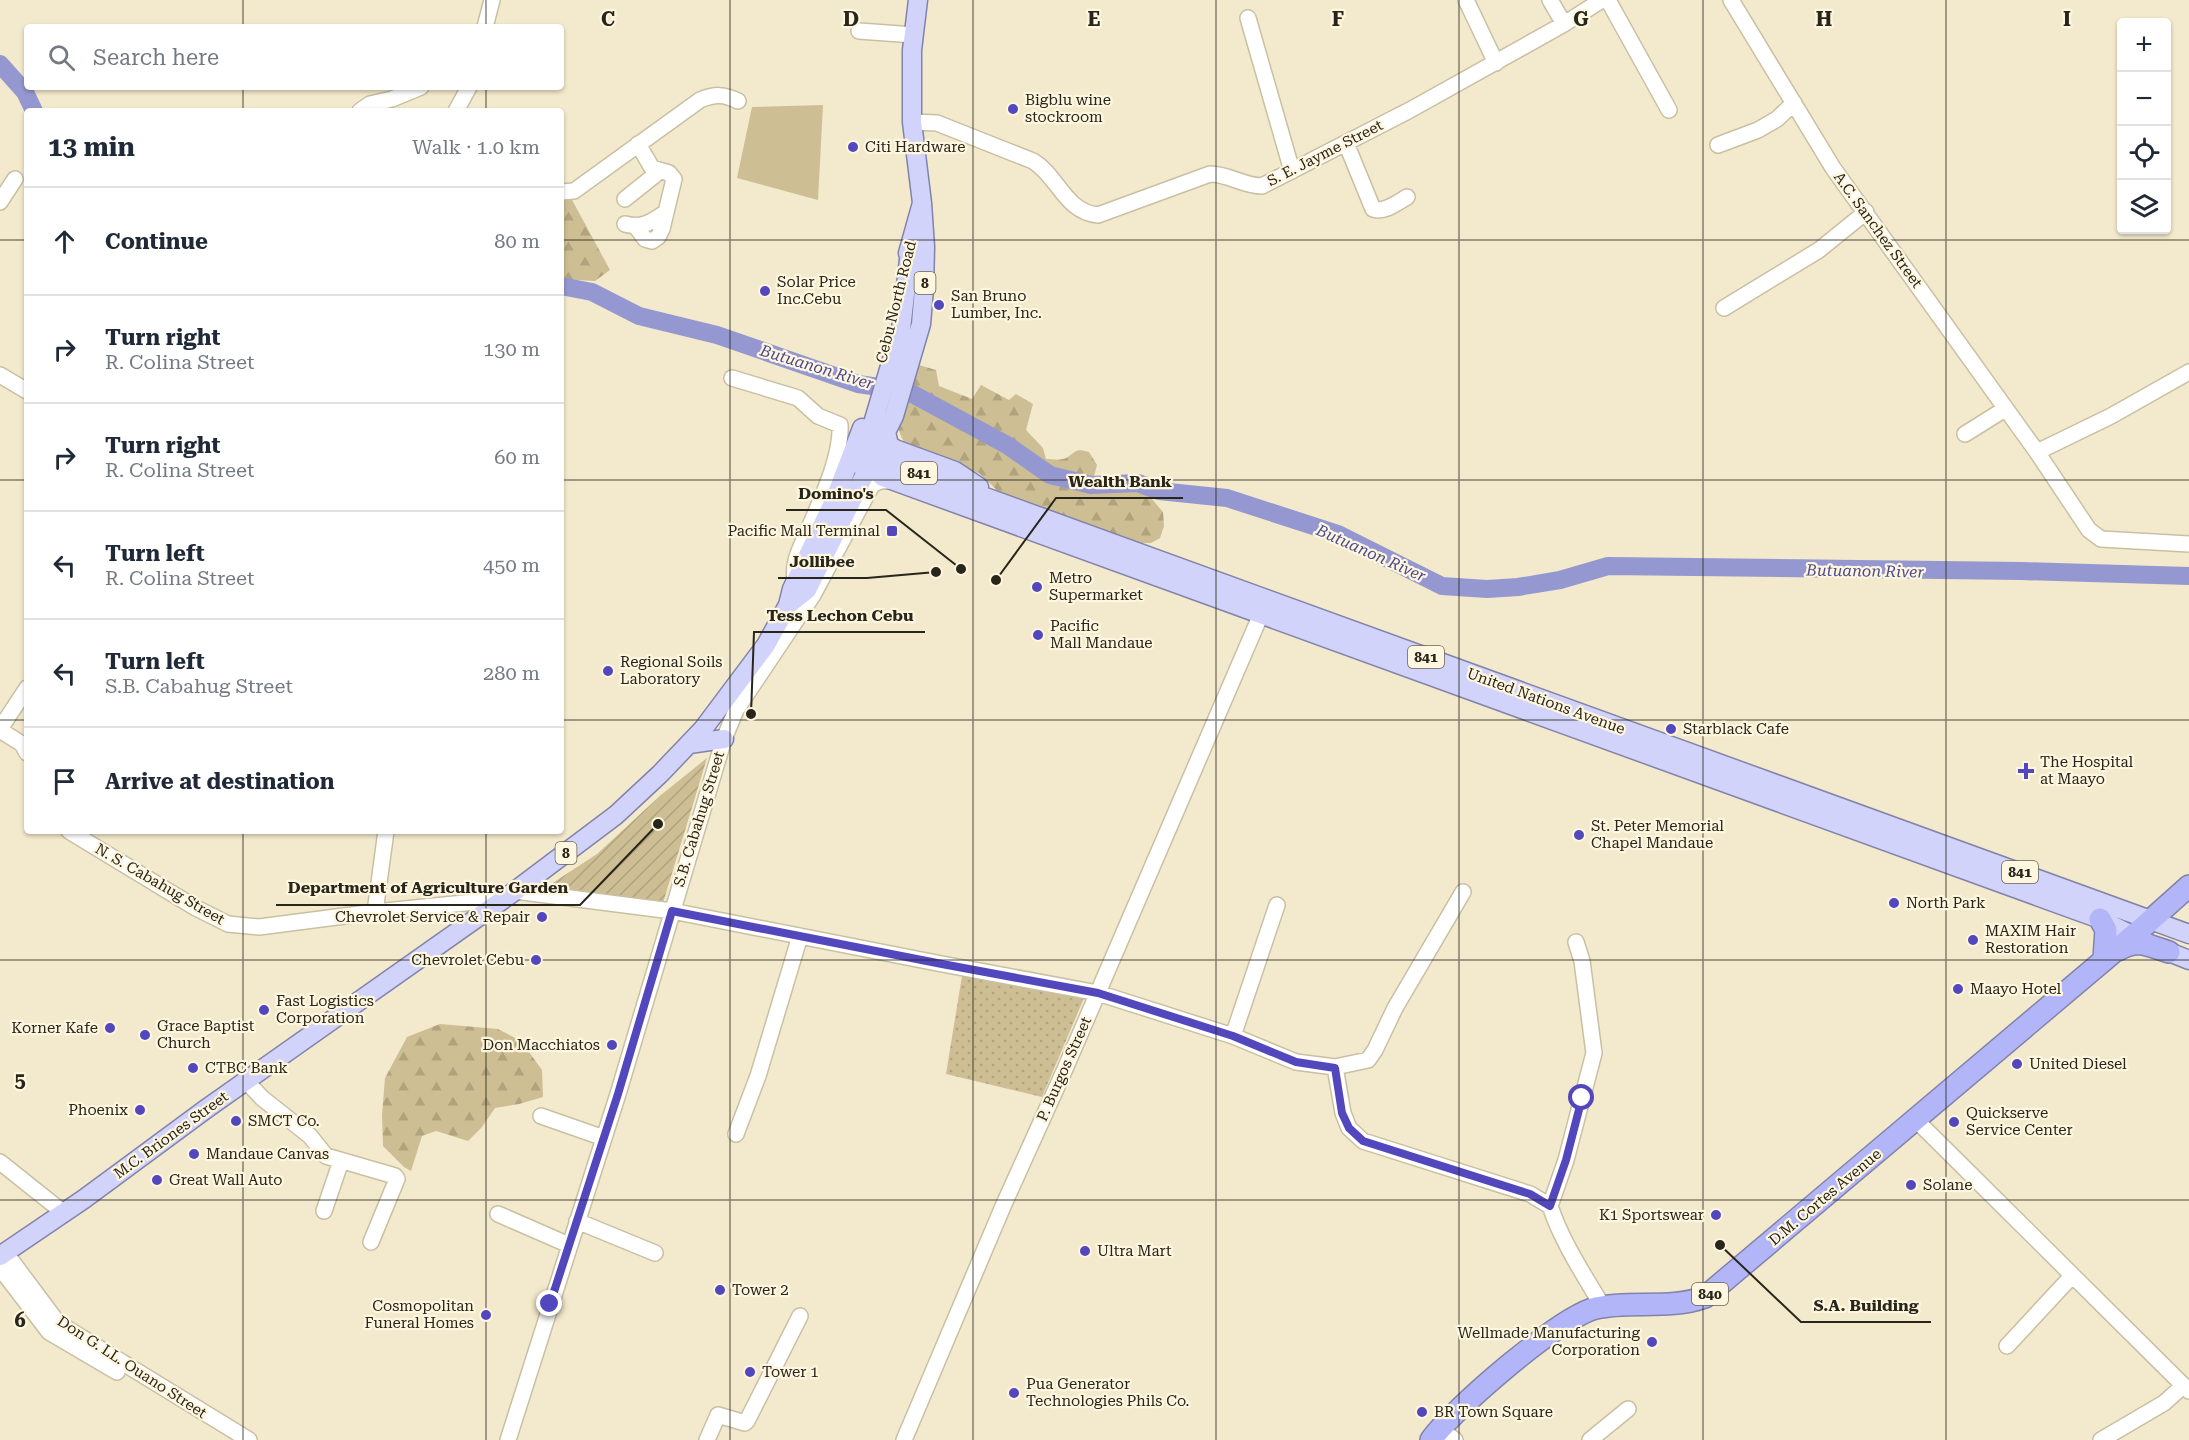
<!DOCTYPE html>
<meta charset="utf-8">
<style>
:root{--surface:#fff;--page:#f2f2f3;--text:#1f2937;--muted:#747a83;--line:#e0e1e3}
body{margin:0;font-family:"Roboto Serif",serif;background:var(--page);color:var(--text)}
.controls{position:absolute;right:18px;top:18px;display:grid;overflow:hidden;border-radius:6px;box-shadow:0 2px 4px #0004}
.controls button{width:54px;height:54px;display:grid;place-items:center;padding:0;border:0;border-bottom:2px solid var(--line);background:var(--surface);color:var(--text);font:30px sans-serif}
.stop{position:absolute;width:18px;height:18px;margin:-14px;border:4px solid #5347be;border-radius:50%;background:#fff}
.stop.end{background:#5347be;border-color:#fff;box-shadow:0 2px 6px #0008}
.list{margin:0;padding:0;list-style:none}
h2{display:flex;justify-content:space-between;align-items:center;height:78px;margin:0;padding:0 24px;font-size:26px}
h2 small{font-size:20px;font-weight:400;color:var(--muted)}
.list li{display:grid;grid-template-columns:39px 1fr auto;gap:18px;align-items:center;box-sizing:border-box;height:108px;padding:0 24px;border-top:2px solid var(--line)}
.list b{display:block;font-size:22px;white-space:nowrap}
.list p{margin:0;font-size:20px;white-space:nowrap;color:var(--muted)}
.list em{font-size:20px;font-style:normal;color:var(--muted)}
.icon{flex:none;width:33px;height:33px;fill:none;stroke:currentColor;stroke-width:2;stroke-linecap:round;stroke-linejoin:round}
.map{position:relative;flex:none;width:2189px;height:1440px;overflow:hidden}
.search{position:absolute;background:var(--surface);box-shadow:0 2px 4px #0004;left:24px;top:24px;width:540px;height:66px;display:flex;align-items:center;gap:15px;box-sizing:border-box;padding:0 21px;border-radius:6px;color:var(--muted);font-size:22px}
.panel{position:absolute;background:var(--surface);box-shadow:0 2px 4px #0004;left:24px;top:108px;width:540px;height:726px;border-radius:6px}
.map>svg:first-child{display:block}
</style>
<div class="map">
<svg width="2189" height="1440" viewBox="0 0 2189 1440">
<defs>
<pattern id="grass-dots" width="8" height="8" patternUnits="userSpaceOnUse" patternTransform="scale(1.5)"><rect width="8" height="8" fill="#cdbe93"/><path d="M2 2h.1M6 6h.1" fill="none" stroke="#b0a37e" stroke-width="1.8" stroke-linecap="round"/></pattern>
<pattern id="forest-firs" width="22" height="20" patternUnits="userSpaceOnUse" patternTransform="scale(1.5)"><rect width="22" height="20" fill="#cdbe93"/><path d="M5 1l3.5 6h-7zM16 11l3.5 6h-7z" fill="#b0a37e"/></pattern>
<pattern id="garden-furrows" width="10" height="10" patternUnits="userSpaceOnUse" patternTransform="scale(1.5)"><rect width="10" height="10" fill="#cdbe93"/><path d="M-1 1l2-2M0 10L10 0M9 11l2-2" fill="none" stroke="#b0a37e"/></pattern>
</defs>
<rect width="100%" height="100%" fill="#f3e9cc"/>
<path fill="url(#grass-dots)" d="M962 976 1084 998 1042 1097 946 1074Z"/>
<path fill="url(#forest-firs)" d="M561 198H571L610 270 595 281 561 279Z
M919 365 936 370 939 386 972 399 981 385 1009 400 1016 394 1033 404 1026 430 1043 448 1046 459C1052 459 1060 461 1066 458 1078 451 1074 448 1089 452L1097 465 1094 476 1098 483 1145 491 1163 512 1164 526 1160 538 1151 543H1140L1003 496 979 473 913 450C904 444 901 438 898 427Z
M440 1024 498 1029 521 1041 542 1070 543 1097 519 1104 495 1108 482 1127 468 1141 436 1131 422 1136 411 1171 404 1167 383 1146 382 1115 385 1078 407 1037Z"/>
<path fill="#cdbe93" d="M823 105 818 200 737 178 752 107Z"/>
<path fill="url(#garden-furrows)" d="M707 758 663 903 545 888 597 854 661 795Z"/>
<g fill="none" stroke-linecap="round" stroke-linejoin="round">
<path stroke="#9598d0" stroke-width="18" d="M0 64 25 92 34 111
M561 286 592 292 639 316 717 335 858 384 907 391 1007 445 1050 475 1091 485 1138 483 1159 491 1227 498 1338 534 1442 586 1487 589 1518 587 1560 580 1608 566 2021 571 2189 576"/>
<defs>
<path id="minor" d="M1466 0 1496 63
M1550 0 1564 24
M1608 0 1669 110
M1731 0 1833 168 2037 452 2089 530 2101 539 2189 544
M1248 18 1292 171
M485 27 492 0
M859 31 914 35
M360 111 370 104 392 99 421 87
M456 111 469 87
M912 122 937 123 1033 161C1058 176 1065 212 1098 215L1210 174C1229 174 1243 186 1262 186L1410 110 1564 24 1602 0
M1346 143 1373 209C1384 213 1397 203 1407 197
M1718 145 1758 130 1777 119 1794 103
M561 192 574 191 700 100C715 94 724 94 738 101
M625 199 660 171
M0 202 15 179
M625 224C642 229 653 221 666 212
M637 228 645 239 652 241 658 237 662 229 674 179 669 173 652 168 638 144
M1724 308 1819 250 1866 212
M0 375 27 391
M732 378 798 398 818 416 840 425C842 455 821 500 809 528 801 548 792 560 795 582
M1965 434 2005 409
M2037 452 2111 416 2189 372
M0 729 27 688
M0 730 22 744 27 753
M69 831 196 908 228 924 259 927 375 912 504 899
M515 891 672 911 942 964 1098 993 1233 1036 1296 1062 1335 1067
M375 912 386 831
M1233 1036 1277 905
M1335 1067 1343 1113 1349 1128 1363 1141 1530 1194 1550 1206C1562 1242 1584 1275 1603 1307
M1335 1067 1368 1060 1375 1050 1395 1008 1463 892
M246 1081 262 1098 310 1136 326 1156 395 1176 397 1179 371 1242
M541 1116 604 1138
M1915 1119 2189 1391
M736 1134 758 1076 800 936
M0 1162 64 1213
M1550 1206 1566 1160 1594 1053 1582 961 1576 942
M324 1211 341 1161
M498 1214 569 1245
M577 1221 655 1253
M5 1252 58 1323 249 1440
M0 1268 49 1332 117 1372
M2007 1346 2072 1276
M1440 1429 1455 1440
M508 1440 618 1094 724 739 736 710 813 595 872 485 880 481H890
M707 1440 718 1415 745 1423 747 1421 800 1316
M904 1440 1004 1204 1065 1069 1265 605
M1590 1440 1628 1409
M2101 1440 2164 1403 2183 1386"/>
<path id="major" d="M911 242 901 329 868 440C866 455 870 467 883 477L2100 919 2149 944 2189 960
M908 253 922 203
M886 432 889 445 895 449 955 471 979 487
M861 466 876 460 889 462 2189 934
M788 605 807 590 894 416 921 324 924 289 925 247 922 203 912 122V50L918 0
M689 744 724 739
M0 1256 84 1199 206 1109 515 891 616 815 660 774 703 729 766 645 788 605 792 589 834 501 862 428"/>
<path id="highway" d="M2100 919 2106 930 2104 958
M2118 950C2138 938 2149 946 2169 952
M1431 1440C1453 1409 1561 1316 1596 1308 1631 1300 1670 1310 1705 1297L2142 928 2189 886"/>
</defs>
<use href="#minor" stroke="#c9c0a3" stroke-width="18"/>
<use href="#major" stroke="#8283ab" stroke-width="21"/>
<use href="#highway" stroke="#8283ab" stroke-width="24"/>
<use href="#minor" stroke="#fff" stroke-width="15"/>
<use href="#major" stroke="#d1d3fb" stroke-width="18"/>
<use href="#highway" stroke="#b2b6f9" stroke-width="21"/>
</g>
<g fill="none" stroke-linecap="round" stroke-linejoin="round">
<path stroke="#5347be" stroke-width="8" d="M550 1304 618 1094 672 911 942 964 1098 993 1233 1036 1296 1062 1335 1068 1342 1113 1349 1128 1363 1141 1530 1194 1550 1206 1566 1160 1582 1098"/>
</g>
<path fill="none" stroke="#28251a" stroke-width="1.5" stroke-opacity="0.55" d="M243 0V27M486 0V27M730 0V1440M973 0V1440M1216 0V1440M1459 0V1440M1703 0V1440M1946 0V1440M243 87V111M486 87V111M0 240H27M561 240H2189M0 480H27M561 480H2189M0 720H27M561 720H2189M243 831V1440M486 831V1440M0 960H2189M0 1200H2189"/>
<g fill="#5347be" stroke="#fef6df" stroke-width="2">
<circle cx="1013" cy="109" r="6"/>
<circle cx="853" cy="147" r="6"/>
<circle cx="765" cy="291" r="6"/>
<circle cx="939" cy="305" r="6"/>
<rect x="886" y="525" width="12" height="12" rx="3"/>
<circle cx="1037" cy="587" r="6"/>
<circle cx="1038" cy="635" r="6"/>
<circle cx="608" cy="671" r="6"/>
<circle cx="1671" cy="729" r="6"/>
<path d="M2023 762h6v6h6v6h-6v6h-6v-6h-6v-6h6z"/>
<circle cx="1579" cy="835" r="6"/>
<circle cx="1894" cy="903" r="6"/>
<circle cx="542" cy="917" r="6"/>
<circle cx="1973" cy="940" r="6"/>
<circle cx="536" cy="960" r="6"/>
<circle cx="1958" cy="989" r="6"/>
<circle cx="264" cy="1010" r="6"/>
<circle cx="110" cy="1028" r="6"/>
<circle cx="145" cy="1035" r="6"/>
<circle cx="612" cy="1045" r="6"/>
<circle cx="2017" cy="1064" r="6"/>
<circle cx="193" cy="1068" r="6"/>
<circle cx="140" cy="1110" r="6"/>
<circle cx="236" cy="1121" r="6"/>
<circle cx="1954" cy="1122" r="6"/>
<circle cx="194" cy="1154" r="6"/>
<circle cx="157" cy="1180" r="6"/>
<circle cx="1911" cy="1185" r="6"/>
<circle cx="1716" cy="1215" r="6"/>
<circle cx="1085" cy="1251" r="6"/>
<circle cx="720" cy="1290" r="6"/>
<circle cx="486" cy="1315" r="6"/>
<circle cx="1652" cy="1342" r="6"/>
<circle cx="750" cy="1372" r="6"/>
<circle cx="1014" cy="1393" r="6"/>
<circle cx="1422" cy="1412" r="6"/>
</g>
<g text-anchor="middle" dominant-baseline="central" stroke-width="4.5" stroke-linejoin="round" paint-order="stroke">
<g fill="#fef6df" stroke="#686455" stroke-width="1.5">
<rect x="914.5" y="272" width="21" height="22" rx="4.5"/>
<rect x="901" y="462" width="36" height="22" rx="4.5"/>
<rect x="1408" y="646" width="36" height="22" rx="4.5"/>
<rect x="555.5" y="842" width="21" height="22" rx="4.5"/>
<rect x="2002" y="861" width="36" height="22" rx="4.5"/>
<rect x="1692" y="1283" width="36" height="22" rx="4.5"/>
</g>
<g font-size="14" font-weight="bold" fill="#28251a">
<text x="925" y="283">8</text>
<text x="919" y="473">841</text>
<text x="1426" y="657">841</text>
<text x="566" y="853">8</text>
<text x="2020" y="872">841</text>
<text x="1710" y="1294">840</text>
</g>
<g font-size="15" fill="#28251a" stroke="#fef6df" text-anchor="start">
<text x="1025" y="100">Bigblu wine<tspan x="1025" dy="17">stockroom</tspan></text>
<text x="865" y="147">Citi Hardware</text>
<text x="777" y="282">Solar Price<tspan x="777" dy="17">Inc.Cebu</tspan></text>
<text x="951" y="296">San Bruno<tspan x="951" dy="17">Lumber, Inc.</tspan></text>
<text x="880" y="531" text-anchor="end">Pacific Mall Terminal</text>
<text x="1049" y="578">Metro<tspan x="1049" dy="17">Supermarket</tspan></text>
<text x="1050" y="626">Pacific<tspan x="1050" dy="17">Mall Mandaue</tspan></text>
<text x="620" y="662">Regional Soils<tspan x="620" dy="17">Laboratory</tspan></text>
<text x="1683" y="729">Starblack Cafe</text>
<text x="2040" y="762">The Hospital<tspan x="2040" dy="17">at Maayo</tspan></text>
<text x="1591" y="826">St. Peter Memorial<tspan x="1591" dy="17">Chapel Mandaue</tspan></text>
<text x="1906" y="903">North Park</text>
<text x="530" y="917" text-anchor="end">Chevrolet Service &amp; Repair</text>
<text x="1985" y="931">MAXIM Hair<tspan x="1985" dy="17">Restoration</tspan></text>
<text x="524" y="960" text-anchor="end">Chevrolet Cebu</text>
<text x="1970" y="989">Maayo Hotel</text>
<text x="276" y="1001">Fast Logistics<tspan x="276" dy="17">Corporation</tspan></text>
<text x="157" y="1026">Grace Baptist<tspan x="157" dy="17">Church</tspan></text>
<text x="98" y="1028" text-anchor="end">Korner Kafe</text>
<text x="600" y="1045" text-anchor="end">Don Macchiatos</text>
<text x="2029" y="1064">United Diesel</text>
<text x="205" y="1068">CTBC Bank</text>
<text x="128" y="1110" text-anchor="end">Phoenix</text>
<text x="1966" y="1113">Quickserve<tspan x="1966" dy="17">Service Center</tspan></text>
<text x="248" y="1121">SMCT Co.</text>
<text x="206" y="1154">Mandaue Canvas</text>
<text x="169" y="1180">Great Wall Auto</text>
<text x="1923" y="1185">Solane</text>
<text x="1704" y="1215" text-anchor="end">K1 Sportswear</text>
<text x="1097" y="1251">Ultra Mart</text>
<text x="732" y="1290">Tower 2</text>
<text x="474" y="1306" text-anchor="end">Cosmopolitan<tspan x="474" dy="17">Funeral Homes</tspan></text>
<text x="1640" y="1333" text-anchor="end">Wellmade Manufacturing<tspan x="1640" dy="17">Corporation</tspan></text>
<text x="762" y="1372">Tower 1</text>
<text x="1026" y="1384">Pua Generator<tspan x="1026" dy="17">Technologies Phils Co.</tspan></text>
<text x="1434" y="1412">BR Town Square</text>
</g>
<g font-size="15" fill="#28251a" stroke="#fef6df">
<text transform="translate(1325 153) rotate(-27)">S. E. Jayme Street</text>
<text transform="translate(1878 230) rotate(54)">A.C. Sanchez Street</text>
<text transform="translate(896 302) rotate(-76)">Cebu North Road</text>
<text transform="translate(1546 701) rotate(20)">United Nations Avenue</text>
<text transform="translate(699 819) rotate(-73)">S.B. Cabahug Street</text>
<text transform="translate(160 884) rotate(30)">N. S. Cabahug Street</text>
<text transform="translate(1064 1069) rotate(-66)">P. Burgos Street</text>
<text transform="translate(171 1135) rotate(-36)">M.C. Briones Street</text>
<text transform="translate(1825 1197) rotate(-40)">D.M. Cortes Avenue</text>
<text transform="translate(132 1367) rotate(33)">Don G. LL. Ouano Street</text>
</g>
<g font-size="16" font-style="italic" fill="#4b4990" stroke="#fef6df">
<text transform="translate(817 367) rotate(17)">Butuanon River</text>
<text transform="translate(1371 553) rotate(24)">Butuanon River</text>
<text transform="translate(1865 571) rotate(1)">Butuanon River</text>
</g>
</g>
<g font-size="20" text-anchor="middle" font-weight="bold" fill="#28251a" stroke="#fef6df" stroke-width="4.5" stroke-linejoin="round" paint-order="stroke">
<text x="608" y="26">C</text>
<text x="851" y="26">D</text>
<text x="1094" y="26">E</text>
<text x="1338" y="26">F</text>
<text x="1581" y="26">G</text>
<text x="1824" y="26">H</text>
<text x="2067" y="26">I</text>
<text x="20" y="1087">5</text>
<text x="20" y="1327">6</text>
</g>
<path fill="none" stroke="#28251a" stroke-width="2" d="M996 580L1056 498H1183M961 569L886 510H786M936 572L867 578H778M751 714L754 632H925M658 824L580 905H276M1720 1245L1801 1322H1931"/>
<g fill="#28251a" stroke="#fef6df" stroke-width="2">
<circle cx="996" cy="580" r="6"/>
<circle cx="961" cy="569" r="6"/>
<circle cx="936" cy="572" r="6"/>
<circle cx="751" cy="714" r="6"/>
<circle cx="658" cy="824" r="6"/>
<circle cx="1720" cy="1245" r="6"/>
</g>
<g font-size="16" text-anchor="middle" font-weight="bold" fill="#28251a" stroke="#fef6df" stroke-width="4.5" stroke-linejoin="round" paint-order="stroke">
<text x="1120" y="487">Wealth Bank</text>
<text x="836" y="499">Domino's</text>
<text x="822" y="567">Jollibee</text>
<text x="840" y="621">Tess Lechon Cebu</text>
<text x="428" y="893">Department of Agriculture Garden</text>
<text x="1866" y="1311">S.A. Building</text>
</g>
</svg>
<div class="controls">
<button>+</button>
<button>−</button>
<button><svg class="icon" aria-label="locate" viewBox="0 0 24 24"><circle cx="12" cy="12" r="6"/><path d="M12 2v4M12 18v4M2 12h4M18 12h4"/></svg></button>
<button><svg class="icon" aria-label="layers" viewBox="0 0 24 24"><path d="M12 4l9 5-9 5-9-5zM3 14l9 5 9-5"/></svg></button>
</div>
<div class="stop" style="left:1582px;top:1098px"></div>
<div class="stop end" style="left:550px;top:1304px"></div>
<div class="search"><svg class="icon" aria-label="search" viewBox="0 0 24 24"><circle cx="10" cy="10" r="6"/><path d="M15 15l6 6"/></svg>Search here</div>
<section class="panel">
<h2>13 min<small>Walk · 1.0 km</small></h2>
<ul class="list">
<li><svg class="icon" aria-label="ahead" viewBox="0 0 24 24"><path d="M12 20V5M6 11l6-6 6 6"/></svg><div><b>Continue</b></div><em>80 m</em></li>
<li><svg class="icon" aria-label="right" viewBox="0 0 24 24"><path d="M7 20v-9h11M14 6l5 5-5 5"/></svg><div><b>Turn right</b><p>R. Colina Street</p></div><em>130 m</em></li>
<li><svg class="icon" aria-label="right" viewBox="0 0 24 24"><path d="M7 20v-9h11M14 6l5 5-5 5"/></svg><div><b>Turn right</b><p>R. Colina Street</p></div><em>60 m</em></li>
<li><svg class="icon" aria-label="left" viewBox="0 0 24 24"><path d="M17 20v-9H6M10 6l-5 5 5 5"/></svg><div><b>Turn left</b><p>R. Colina Street</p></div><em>450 m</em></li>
<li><svg class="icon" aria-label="left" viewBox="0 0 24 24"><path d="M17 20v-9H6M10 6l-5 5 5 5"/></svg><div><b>Turn left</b><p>S.B. Cabahug Street</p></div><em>280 m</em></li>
<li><svg class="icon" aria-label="arrive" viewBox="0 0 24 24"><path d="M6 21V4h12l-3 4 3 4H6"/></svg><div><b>Arrive at destination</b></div></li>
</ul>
</section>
</div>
